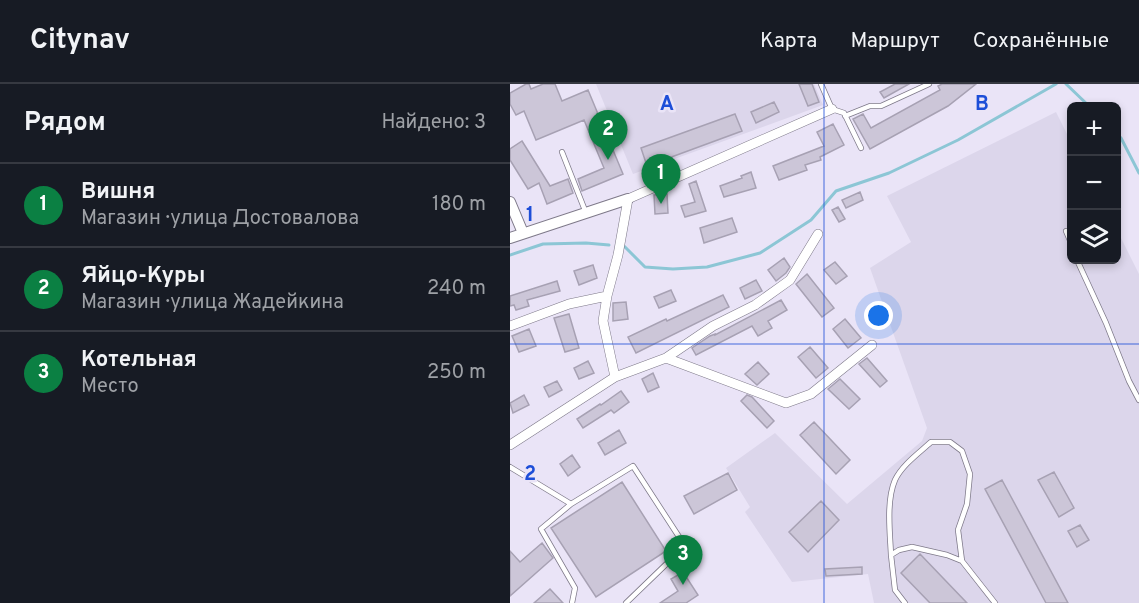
<!DOCTYPE html>
<html lang="ru">
<meta charset="utf-8">
<style>
:root{--surface:#171b24;--page:#242831;--text:#f1f3f6;--muted:#9ea1a6;--line:#363941;--accent:#0b8043}
body{margin:0;font-family:Overpass,sans-serif;background:var(--page);color:var(--text)}
.controls{position:absolute;right:18px;top:18px;display:grid;overflow:hidden;border-radius:9px;box-shadow:0 3px 9px #0003}
.controls button{width:54px;height:54px;display:grid;place-items:center;padding:0;border:0;border-bottom:2px solid var(--line);background:var(--surface);color:var(--text);font:30px sans-serif}
.you{position:absolute;left:369px;top:232px;width:21px;height:21px;margin:-15px;border:4px solid #fff;border-radius:50%;background:#1a73e8;box-shadow:0 0 0 9px #1a73e833}
.badge{display:grid;place-items:center;width:39px;height:39px;border-radius:50%;background:var(--accent);color:#fff;font-size:20px;font-weight:700}
.pin{position:absolute;translate:-50% -50px;filter:drop-shadow(0 2px 3px #0008)}
.pin::after{content:'';position:absolute;top:32px;width:21px;height:18px;background:inherit;clip-path:polygon(0 0,100% 0,50% 100%)}
.list{margin:0;padding:0;list-style:none}
h2{display:flex;justify-content:space-between;align-items:center;height:78px;margin:0;padding:0 24px;font-size:26px}
h2 small{font-size:20px;font-weight:400;color:var(--muted)}
.list li{display:grid;grid-template-columns:39px 1fr auto;gap:18px;align-items:center;box-sizing:border-box;height:84px;padding:0 24px;border-top:2px solid var(--line)}
.list b{display:block;font-size:22px;white-space:nowrap}
.list p{margin:0;font-size:20px;white-space:nowrap;color:var(--muted)}
.list em{font-size:20px;font-style:normal;color:var(--muted)}
.icon{flex:none;width:33px;height:33px;fill:none;stroke:currentColor;stroke-width:2;stroke-linecap:round;stroke-linejoin:round}
.map{position:relative;flex:none;width:629px;height:519px;overflow:hidden}
header{display:flex;align-items:center;gap:36px;box-sizing:border-box;height:84px;padding:0 30px;background:var(--surface);border-bottom:2px solid var(--line)}
header strong{font-size:28px}
nav{display:flex;gap:33px;margin-inline-start:auto;font-size:21px}
main{display:flex}
aside{flex:1;background:var(--surface)}
.map>svg:first-child{display:block}
</style>
<header>
<strong>Citynav</strong>
<nav><a>Карта</a><a>Маршрут</a><a>Сохранённые</a></nav>
</header>
<main>
<aside>
<h2>Рядом<small>Найдено: 3</small></h2>
<ul class="list">
<li><span class="badge">1</span><div><b>Вишня</b><p>Магазин · улица Достовалова</p></div><em>180 m</em></li>
<li><span class="badge">2</span><div><b>Яйцо-Куры</b><p>Магазин · улица Жадейкина</p></div><em>240 m</em></li>
<li><span class="badge">3</span><div><b>Котельная</b><p>Место</p></div><em>250 m</em></li>
</ul>
</aside>
<div class="map">
<svg width="629" height="519" viewBox="0 0 629 519">
<rect width="100%" height="100%" fill="#eae4f7"/>
<path fill="#dcd6eb" d="M86 0H304L313 21 123 90Z
M546 28 561 58 562 176H606L607 146 629 190V519H364L358 490 282 498 235 428 240 423 216 384 265 349 337 420 412 357 417 344 360 184 401 158 377 112Z"/>
<g fill="none" stroke-linecap="round" stroke-linejoin="round">
<path stroke="#8cc6d5" stroke-width="3" d="M556 0 579 22
M606 49 611 54 629 89
M114 162 135 183 163 185 197 183 250 169 301 136 326 107 379 89 448 56 546 0
M0 171 33 160 76 159 99 161"/>
</g>
<path fill="#ccc6d8" stroke="#a7a1b3" stroke-width="1.5" d="M16 0H19L21 5 33 0H45L52 17 78 6 113 90 72 107 68 95 94 84 74 36 26 56 14 27 6 31 0 20V9Z
M289 0H302L309 18 298 22Z
M385 0H399L374 14 370 8Z
M432 0H466L438 22 360 65 343 35 353 30 361 44 430 6 428 2Z
M264 18 269 28 246 39 241 28Z
M225 30 232 47 137 82 131 64Z
M323 40 334 61 310 73 311 76 295 81 297 86 269 96 263 82 314 62 307 48Z
M12 57 40 102 58 95 63 109 37 120 29 99 18 105 0 76V65Z
M241 88 246 104 214 113 210 102 232 94 231 92Z
M186 97 196 127 175 133 171 122 185 118 179 100Z
M350 108 353 116 336 124 332 116Z
M157 110 158 129 145 130 144 111Z
M328 123 335 135 329 138 322 126Z
M222 134 227 148 194 159 190 144Z
M274 174 280 183 276 189 266 197 258 186Z
M325 178 337 192 326 200 314 186Z
M83 181 87 194 69 201 64 187Z
M297 190 324 224 312 233 286 200Z
M246 196 252 207 235 215 230 204Z
M47 197 50 207 17 216 19 222 6 226 4 221 0 222V212Z
M161 206 166 217 149 224 144 213Z
M213 211 219 223 126 269 118 253 156 235 157 237Z
M271 216 277 226 258 237 262 244 248 252 242 242 186 271 182 264 200 252 205 250V251Z
M116 218 118 235 103 237V219Z
M59 230 69 264 55 268 44 234Z
M335 235 351 254 338 264 323 245Z
M19 245 26 262 9 268 2 252Z
M300 263 318 284 306 294 288 273Z
M357 274 377 297 370 303 349 280Z
M78 277 84 289 69 295 64 284Z
M248 278 259 290 247 301 235 290Z
M143 289 149 303 138 308 132 295Z
M330 295 350 315 339 325 318 305Z
M47 297 52 306 39 313 34 303Z
M111 307 119 318 104 329 101 326 73 344 67 335 90 320 91 321Z
M14 311 19 321 3 329 0 319Z
M237 311 242 313 264 337 257 344 231 317Z
M304 338 340 376 326 390 290 351Z
M109 346 116 359 95 371 88 359Z
M62 371 70 383 58 392 50 380Z
M544 388 564 424 549 433 528 396Z
M218 389 227 406 184 430 174 412Z
M492 396 558 519H536L475 405Z
M112 398 156 467 86 513 41 444Z
M311 417 329 436 298 468 279 448Z
M570 441 579 456 567 463 558 447Z
M32 459 43 474 0 512V467L10 478Z
M410 470 457 519H420L391 489Z
M352 483V490L316 492 315 485Z
M173 488 188 511 176 519H150L168 507 161 495Z
M40 505 53 519H24Z"/>
<g fill="none" stroke-linecap="round" stroke-linejoin="round">
<defs>
<path id="service" d="M311 0 322 25 334 29 351 64
M335 32 360 22H371L419 0
M52 68 76 129
M556 147 562 161
M567 176 596 239 619 297 629 316
M0 383 61 420
M381 471C380 449 376 417 385 396 392 381 409 369 421 358H440L452 367 460 390 457 420 448 446 452 477
M62 519 65 504 31 445 61 420 123 382 175 462 116 519
M395 519 385 506 381 471 389 466 402 463 437 471 452 477 485 519"/>
<path id="minor" d="M0 242 59 220 97 212
M156 274 203 242 245 221 280 196 308 150
M105 293 93 237 97 212 108 171 118 115 322 25
M0 361 105 293 156 274 276 319 301 310 362 261"/>
<path id="tertiary" d="M0 118 13 149
M0 154 118 115"/>
</defs>
<use href="#service" stroke="#7e7989" stroke-width="6"/>
<use href="#minor" stroke="#7e7989" stroke-width="10"/>
<use href="#tertiary" stroke="#7e7989" stroke-width="12"/>
<use href="#service" stroke="#fff" stroke-width="4.5"/>
<use href="#minor" stroke="#fff" stroke-width="9"/>
<use href="#tertiary" stroke="#fff" stroke-width="10"/>
</g>
<path fill="none" stroke="#1d4ed8" stroke-width="1.5" stroke-opacity="0.55" d="M314 0V519M0 260H629"/>
<g font-size="20" text-anchor="middle" font-weight="bold" fill="#1d4ed8" stroke="#eae4f7" stroke-width="5" stroke-linejoin="round" paint-order="stroke">
<text x="157" y="26">A</text>
<text x="472" y="26">B</text>
<text x="20" y="137">1</text>
<text x="20" y="396">2</text>
</g>
</svg>
<div class="controls">
<button>+</button>
<button>−</button>
<button><svg class="icon" aria-label="layers" viewBox="0 0 24 24"><path d="M12 4l9 5-9 5-9-5zM3 14l9 5 9-5"/></svg></button>
</div>
<div class="you"></div>
<div class="pin badge" style="left:151px;top:120px">1</div>
<div class="pin badge" style="left:98px;top:76px">2</div>
<div class="pin badge" style="left:173px;top:501px">3</div>
</div>
</main>
